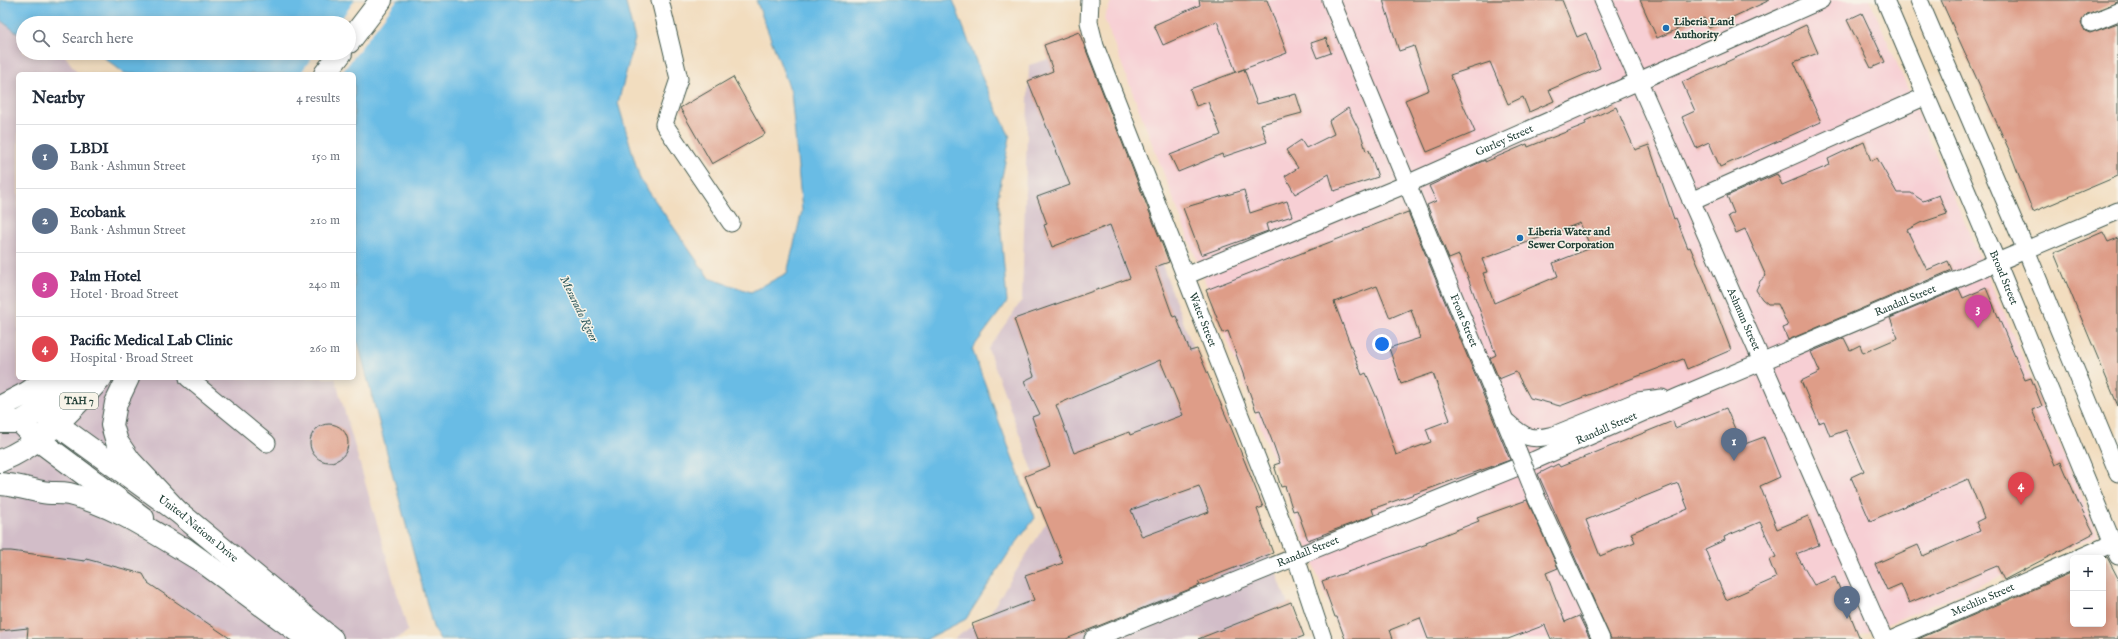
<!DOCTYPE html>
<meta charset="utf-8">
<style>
:root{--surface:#fff;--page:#f2f2f3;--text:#1f2937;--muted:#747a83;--line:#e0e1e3;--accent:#1f6fb2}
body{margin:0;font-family:"IM FELL English",serif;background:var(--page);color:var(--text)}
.controls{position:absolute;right:12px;bottom:12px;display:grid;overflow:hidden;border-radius:6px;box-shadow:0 2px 10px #0003}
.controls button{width:36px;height:36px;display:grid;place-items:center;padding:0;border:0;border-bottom:1px solid var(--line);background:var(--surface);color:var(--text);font:20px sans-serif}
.you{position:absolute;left:1382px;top:344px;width:14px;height:14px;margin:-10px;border:3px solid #fff;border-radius:50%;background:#1a73e8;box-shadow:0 0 0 6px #1a73e833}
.badge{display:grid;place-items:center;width:26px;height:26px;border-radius:50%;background:var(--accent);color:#fff;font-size:13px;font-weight:700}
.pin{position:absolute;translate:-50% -33px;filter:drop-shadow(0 1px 2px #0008)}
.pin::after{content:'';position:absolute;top:21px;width:14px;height:12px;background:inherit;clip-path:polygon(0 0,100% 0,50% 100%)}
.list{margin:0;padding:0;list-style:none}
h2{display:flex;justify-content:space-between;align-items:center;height:52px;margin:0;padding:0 16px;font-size:17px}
h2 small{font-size:13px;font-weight:400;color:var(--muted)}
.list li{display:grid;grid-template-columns:26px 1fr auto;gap:12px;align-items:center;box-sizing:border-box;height:64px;padding:0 16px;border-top:1px solid var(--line)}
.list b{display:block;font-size:15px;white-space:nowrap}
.list p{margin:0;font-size:13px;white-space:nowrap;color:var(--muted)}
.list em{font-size:13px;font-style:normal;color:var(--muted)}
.icon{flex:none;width:22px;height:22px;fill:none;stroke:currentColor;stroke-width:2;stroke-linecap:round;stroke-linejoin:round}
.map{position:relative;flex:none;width:2118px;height:639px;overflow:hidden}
.search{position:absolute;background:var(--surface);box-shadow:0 2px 10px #0003;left:16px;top:16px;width:340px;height:44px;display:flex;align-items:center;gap:10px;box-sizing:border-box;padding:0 14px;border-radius:22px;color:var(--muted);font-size:15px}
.panel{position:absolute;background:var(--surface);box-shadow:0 2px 10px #0003;left:16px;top:72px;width:340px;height:308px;border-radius:6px}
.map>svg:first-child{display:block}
</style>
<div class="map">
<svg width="2118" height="639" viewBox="0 0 2118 639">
<rect width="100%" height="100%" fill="#f7f3e8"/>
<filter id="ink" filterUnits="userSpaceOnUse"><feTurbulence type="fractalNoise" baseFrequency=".025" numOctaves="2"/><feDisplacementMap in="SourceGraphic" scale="8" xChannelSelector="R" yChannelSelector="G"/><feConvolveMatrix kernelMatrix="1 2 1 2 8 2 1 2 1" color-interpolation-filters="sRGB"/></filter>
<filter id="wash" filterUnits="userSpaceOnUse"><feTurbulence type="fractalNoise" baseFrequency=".012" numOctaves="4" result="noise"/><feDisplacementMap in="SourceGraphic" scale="16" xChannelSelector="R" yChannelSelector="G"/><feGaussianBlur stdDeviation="0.9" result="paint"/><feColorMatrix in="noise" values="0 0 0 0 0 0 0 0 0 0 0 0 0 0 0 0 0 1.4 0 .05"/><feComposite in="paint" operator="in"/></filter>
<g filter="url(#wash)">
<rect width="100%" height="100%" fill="#f2ddbf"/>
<path fill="#f7cfd4" d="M1112 0H1870L2098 535 1852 639H1342L1104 18Z"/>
<path fill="#d2bdc8" d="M0 16 23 23V53H63L78 74H18V378H335L408 631 397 639H0Z
M1082 49 1301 639H954L990 613 1050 517 988 349 1022 300 1029 65Z"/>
<path fill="#69bce5" stroke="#447c8c" d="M0 0H625L635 39 618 103 640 179 709 278 751 292 787 273 802 211 791 92 756 0H953L983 80 1010 137 998 197 1007 302 972 349 1035 518 1008 554 966 619 927 639H440L433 627 358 343 354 337V74H130L124 73 98 53H349V23H23V37L0 20Z"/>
<path fill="#f2ddbf" d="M355 0H397L341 74H300L315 53H349V23H338Z"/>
<g id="blocks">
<path fill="#de9d88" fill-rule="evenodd" d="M1199 0H1267L1287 53 1236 72 1217 21 1163 45 1154 25 1200 5Z
M1383 0H1562L1577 37 1586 33 1600 68 1549 90 1554 101 1529 112 1523 97 1508 104 1490 62 1450 75 1475 132 1427 152 1405 100 1429 90 1414 46 1399 51Z
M1640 0H1770L1709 28 1704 18 1657 38Z
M1941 0H2118V2L2087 14 2081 22 2085 31 2090 33 2118 23V176L2033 212 2010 152Z
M1862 13 1885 62 1871 68 1847 20Z
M1806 25 1818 53 1794 62 1821 122 1720 167 1709 142 1696 148 1682 117 1695 111 1682 82 1793 32V31Z
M1079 32 1169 262 1155 267 1173 317 1176 316 1190 351 1197 349 1232 430 1263 507 1257 509 1273 553 1198 582 1200 585 1066 639H978L972 624 1034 600 1025 576 1063 563 1040 507 1038 508 1025 476 1050 466 1032 417 1040 414 1024 381 1034 376 1014 319 1130 278 1110 225 1052 247 1044 225 1047 224 1037 197 1070 185 1028 81 1053 71 1044 45ZM1160 360 1183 415 1130 435 1129 432 1074 453 1056 405ZM1199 486 1209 512 1142 537 1131 510Z
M1326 38 1331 53 1317 58 1311 43Z
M1244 69 1257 104 1296 94 1302 113 1261 124 1267 142 1223 157 1222 154 1178 172 1170 155 1221 135 1208 102 1196 106 1190 89Z
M733 77 765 134 712 164 680 108Z
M1616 107 1635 150 1649 145 1674 219 1676 218 1688 248 1690 247 1704 279 1731 350 1687 369 1683 359 1560 406 1530 398 1516 372 1499 379 1490 358 1496 355 1467 275 1459 255 1449 259 1427 205 1436 201 1429 186 1485 160V162L1527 144 1528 147 1586 124 1585 121ZM1580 223 1591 248 1553 263 1558 276 1494 303 1483 273 1487 272 1482 259Z
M1348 108 1361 134 1366 151 1369 150 1378 177 1334 191 1329 174 1295 194 1285 176 1298 168 1286 150 1301 140 1306 148 1334 134 1329 121Z
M1864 142 1871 161 1877 158 1897 193H1911L1923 201 1939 195 1947 214 1920 223 1907 230 1927 270 1948 261 1952 270 1788 340 1783 328 1788 326 1778 304H1768L1762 299 1756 290 1760 281 1766 276 1745 229 1736 233 1728 216 1734 213 1727 196 1777 174 1782 185 1830 165 1828 159Z
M1244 190 1250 213 1287 201 1292 216 1266 224 1268 231 1201 255 1183 208Z
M1408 212 1510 460 1372 509 1374 515 1308 540 1297 510 1293 511 1285 486 1281 487 1274 465 1280 463 1274 446 1260 410 1256 411 1228 331 1223 333 1206 290ZM1377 286 1390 318 1411 309 1420 338 1389 348 1401 384 1433 373 1450 420 1426 429 1431 442 1396 455 1379 403 1366 373 1362 375 1334 302Z
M2103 232 2108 242 2118 238V406L2054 253Z
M1986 288 2025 380 2031 378 2042 406 2032 410 2055 465 2061 462 2079 504 2094 533 2004 580 1997 566 1909 603 1901 584 1887 590 1875 564 1918 545 1923 556 1980 531 1976 522 1984 518 1968 479 1870 521 1851 477 1864 471 1846 430 1830 436 1824 421 1819 423 1801 381 1820 372 1811 352 1844 338 1850 350 1860 345 1863 353 1898 338 1890 318 1959 289 1963 298Z
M1726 408 1742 445 1764 437 1780 477 1760 486 1777 529 1808 516 1819 545 1796 554 1814 585 1835 577 1860 639H1611L1538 474 1558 464 1560 467 1673 421 1675 428ZM1678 483 1688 509 1631 533 1635 542 1600 556 1586 520ZM1760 522 1776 557 1769 560 1776 578 1726 600 1705 549 1725 540 1724 537Z
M310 443a19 19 0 1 1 38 0a19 19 0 1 1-38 0Z
M1527 500 1558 568 1546 573 1565 622 1579 616 1590 639H1551L1545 625 1508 639H1428L1420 618 1390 630 1393 639H1345L1337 617H1335L1322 581 1427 544 1426 542 1479 521 1477 518Z
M0 551H11L85 561 86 559 143 574 148 583 231 639H27L28 628 0 631Z
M2107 557 2118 578V639H1918L2073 572V624H2103V558Z
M1291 602 1304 636 1296 639H1198Z"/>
</g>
</g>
<g filter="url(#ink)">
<use href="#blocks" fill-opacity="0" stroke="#3f5549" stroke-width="1"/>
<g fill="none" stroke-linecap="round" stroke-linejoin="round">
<defs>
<g id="minor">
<path d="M660 0 679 79 664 124 731 223"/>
<path id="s1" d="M1090 0 1089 22 1095 46 1296 558 1323 639"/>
<path id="s2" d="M1331 0 1518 452"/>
<path id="s3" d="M1603 0 1884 639"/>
<path id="s4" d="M1885 0 1997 262 2118 556"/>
<path d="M1919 0 2026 250 2118 473"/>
<path d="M2091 23 2118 12"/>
<path d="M1691 201 1926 96"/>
<path id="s5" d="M1185 276 1407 184 1821 0"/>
<path d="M188 378 267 443"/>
<path d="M1507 422C1525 438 1530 441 1554 435L1638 401 1662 398"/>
<path d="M1537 499 1601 639"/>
<path d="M2079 558 2118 541"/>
<path id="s6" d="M1093 639 1535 460 1678 397 2118 211"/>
<path id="s7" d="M1893 639 2073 561"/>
</g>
<g id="major">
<path id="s8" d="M41 413 177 511 332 639"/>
<path d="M20 422 38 440 143 518"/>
<path d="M184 548 308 639"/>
</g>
<path id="highway" d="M349 42 381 0
M325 74 341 53
M128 378 116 403 112 425 117 442 130 461 177 511
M0 407 27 393 49 378
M0 422H20L39 411 74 378
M0 461C44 443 69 412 101 378
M0 484C15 485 28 489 42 492 51 494 60 492 69 494 116 505 159 536 200 560"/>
</defs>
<use href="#minor" stroke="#3f5549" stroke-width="19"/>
<use href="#major" stroke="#3f5549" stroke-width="24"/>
<use href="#highway" stroke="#3f5549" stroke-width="24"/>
<use href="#minor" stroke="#fff" stroke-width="17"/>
<use href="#major" stroke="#fff" stroke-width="22"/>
<use href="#highway" stroke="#fff" stroke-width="22"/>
<defs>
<path id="minor-bridge" d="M1518 452 1537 499"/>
</defs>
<use href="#minor-bridge" stroke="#3f5549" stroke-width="19" stroke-linecap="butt"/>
<use href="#minor-bridge" stroke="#fff" stroke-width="17"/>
</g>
</g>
<g fill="#1f6fb2" stroke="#f7f3e8" stroke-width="1.5">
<circle cx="1666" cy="28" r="4"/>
<circle cx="1520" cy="238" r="4"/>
</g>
<g text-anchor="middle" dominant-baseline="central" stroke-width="3" stroke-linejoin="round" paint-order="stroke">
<rect fill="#f7f3e8" stroke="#60746a" stroke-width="1" x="60" y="393" width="38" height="16" rx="3"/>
<g font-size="10" font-weight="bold" fill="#1f3d34">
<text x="79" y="401">TAH 7</text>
</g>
<g font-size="11" font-weight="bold" fill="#1f3d34" stroke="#f7f3e8" text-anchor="start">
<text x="1674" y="22">Liberia Land<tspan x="1674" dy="13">Authority</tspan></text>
<text x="1528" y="232">Liberia Water and<tspan x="1528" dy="13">Sewer Corporation</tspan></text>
</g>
<g font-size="11" fill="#1f3d34" stroke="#f7f3e8">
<text stroke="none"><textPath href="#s5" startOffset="347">Gurley Street</textPath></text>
<text stroke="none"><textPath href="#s4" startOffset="302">Broad Street</textPath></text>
<text stroke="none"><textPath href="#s6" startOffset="880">Randall Street</textPath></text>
<text stroke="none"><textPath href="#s3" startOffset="349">Ashmun Street</textPath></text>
<text stroke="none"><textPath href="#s1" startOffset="341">Water Street</textPath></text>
<text stroke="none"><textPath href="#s2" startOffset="347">Front Street</textPath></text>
<text stroke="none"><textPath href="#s6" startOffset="555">Randall Street</textPath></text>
<text stroke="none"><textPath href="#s8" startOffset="195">United Nations Drive</textPath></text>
<text stroke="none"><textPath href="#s6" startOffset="232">Randall Street</textPath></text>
<text stroke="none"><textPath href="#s7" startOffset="98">Mechlin Street</textPath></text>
</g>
<g font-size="12" font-style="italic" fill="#325d60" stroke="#f7f3e8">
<text transform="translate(579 309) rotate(64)">Mesurado River</text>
</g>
</g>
</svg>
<div class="controls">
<button>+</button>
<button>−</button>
</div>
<div class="you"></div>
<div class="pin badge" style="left:1734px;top:461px;background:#5c6f8a">1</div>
<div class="pin badge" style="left:1847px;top:619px;background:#5c6f8a">2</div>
<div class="pin badge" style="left:1978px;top:328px;background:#d1479c">3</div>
<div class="pin badge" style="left:2021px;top:505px;background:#e0444e">4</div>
<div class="search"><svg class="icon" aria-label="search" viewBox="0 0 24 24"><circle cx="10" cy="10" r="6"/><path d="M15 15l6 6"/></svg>Search here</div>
<section class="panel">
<h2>Nearby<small>4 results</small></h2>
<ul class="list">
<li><span class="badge" style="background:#5c6f8a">1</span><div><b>LBDI</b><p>Bank · Ashmun Street</p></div><em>150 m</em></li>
<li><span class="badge" style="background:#5c6f8a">2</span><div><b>Ecobank</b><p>Bank · Ashmun Street</p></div><em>210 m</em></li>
<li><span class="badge" style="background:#d1479c">3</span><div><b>Palm Hotel</b><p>Hotel · Broad Street</p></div><em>240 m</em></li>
<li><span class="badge" style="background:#e0444e">4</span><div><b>Pacific Medical Lab Clinic</b><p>Hospital · Broad Street</p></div><em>260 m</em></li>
</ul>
</section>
</div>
